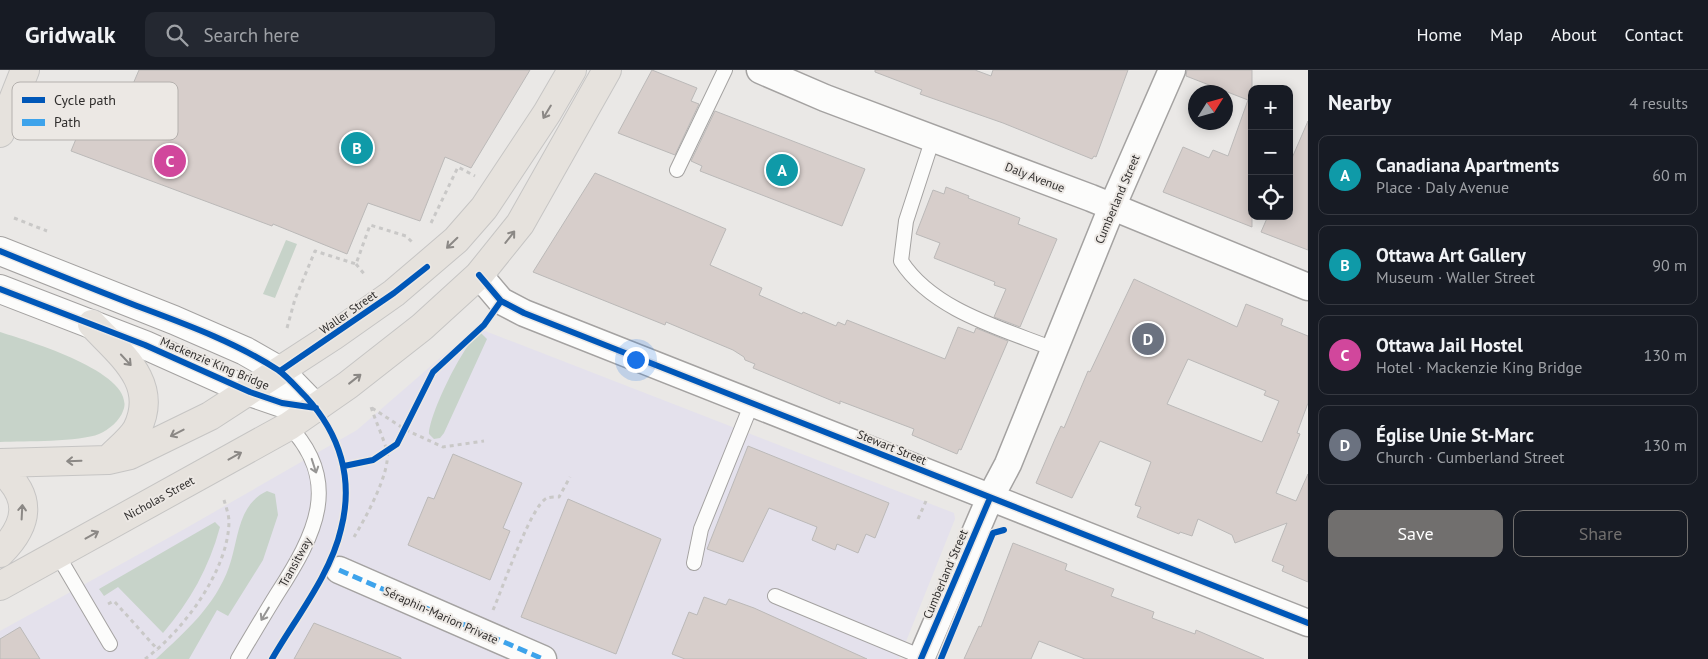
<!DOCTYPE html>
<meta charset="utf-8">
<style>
:root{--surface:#171b24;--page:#242831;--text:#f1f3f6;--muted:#9ea1a6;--line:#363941;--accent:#716f6e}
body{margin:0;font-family:"PT Sans",sans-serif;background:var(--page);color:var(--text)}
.controls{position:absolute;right:15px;top:15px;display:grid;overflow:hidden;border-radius:10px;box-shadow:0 2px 12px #0003}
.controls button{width:45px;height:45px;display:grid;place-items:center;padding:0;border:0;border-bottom:1px solid var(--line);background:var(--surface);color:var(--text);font:25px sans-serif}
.compass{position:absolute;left:1188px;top:15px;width:45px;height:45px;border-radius:50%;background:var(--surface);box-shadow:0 2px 12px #0003;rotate:53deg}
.you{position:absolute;left:635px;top:289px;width:18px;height:18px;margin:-12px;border:4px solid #fff;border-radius:50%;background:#1a73e8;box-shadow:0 0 0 8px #1a73e833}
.badge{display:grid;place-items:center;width:32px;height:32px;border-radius:50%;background:var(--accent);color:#fff;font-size:16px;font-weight:700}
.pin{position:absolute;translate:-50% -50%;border:2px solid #fff;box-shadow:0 1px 5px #0006}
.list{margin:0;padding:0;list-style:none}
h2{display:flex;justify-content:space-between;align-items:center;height:65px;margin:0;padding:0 20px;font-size:21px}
h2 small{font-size:16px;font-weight:400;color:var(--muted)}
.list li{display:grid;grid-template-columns:32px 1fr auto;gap:15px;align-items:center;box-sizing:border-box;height:80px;margin:0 10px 10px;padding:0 10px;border:1px solid var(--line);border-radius:10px}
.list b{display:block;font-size:19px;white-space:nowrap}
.list p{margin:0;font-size:16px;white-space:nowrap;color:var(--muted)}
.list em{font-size:16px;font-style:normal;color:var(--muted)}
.actions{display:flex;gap:10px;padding:15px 20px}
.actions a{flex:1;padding:11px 0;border:1px solid var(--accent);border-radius:10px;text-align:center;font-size:18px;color:var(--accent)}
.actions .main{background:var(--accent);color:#fff}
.icon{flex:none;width:28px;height:28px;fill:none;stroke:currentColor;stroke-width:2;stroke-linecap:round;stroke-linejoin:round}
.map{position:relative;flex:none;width:1308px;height:589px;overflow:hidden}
header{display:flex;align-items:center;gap:30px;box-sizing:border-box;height:70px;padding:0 25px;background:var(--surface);border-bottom:1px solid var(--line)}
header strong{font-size:24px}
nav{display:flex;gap:28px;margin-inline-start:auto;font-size:18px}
.search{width:350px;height:45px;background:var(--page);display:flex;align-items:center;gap:12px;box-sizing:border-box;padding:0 18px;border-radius:10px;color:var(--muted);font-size:19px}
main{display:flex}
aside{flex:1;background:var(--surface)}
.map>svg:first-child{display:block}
</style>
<header>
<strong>Gridwalk</strong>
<div class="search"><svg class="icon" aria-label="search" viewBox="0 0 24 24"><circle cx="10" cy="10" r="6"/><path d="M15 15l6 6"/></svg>Search here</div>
<nav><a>Home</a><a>Map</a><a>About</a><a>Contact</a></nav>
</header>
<main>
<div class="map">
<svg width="1308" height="589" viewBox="0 0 1308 589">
<rect width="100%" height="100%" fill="#eae8e6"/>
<path fill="#e4e1ec" d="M480 259 954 443 955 449 899 589H0V561L188 457 357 360 447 282Z"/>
<path fill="#c7d3c9" d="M286 170 297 174 275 228 263 224Z
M0 262C25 270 139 303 123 341 120 350 109 360 99 364 80 372 24 371 0 372Z
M480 262 487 269 444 363 440 368 434 369 429 364C429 345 463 274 480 262Z
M267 421 275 424 278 445 263 490 228 546 217 540 189 589H156C186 561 215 536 229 497 239 469 237 435 267 421Z
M215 452 220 457C209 498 190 531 163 563L118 517 104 526 99 519Z"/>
<path fill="#d7cecb" stroke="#bbb9b8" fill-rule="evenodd" d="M139 0H530L471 98 445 87 420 151 368 133 347 184 273 154 272 156 71 81 95 23 124 35Z
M652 0 697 18 691 31 699 34 675 85 618 63Z
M875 0H975L991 6 993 0H1128L1096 87 1094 86 1092 89 1003 53 920 24 922 20 875 2Z
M1187 0H1252V157L1163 122 1183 77 1209 88 1213 80 1228 86 1248 30 1186 6Z
M715 41 865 99 842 156 700 101 702 96 691 91Z
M1308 51V180L1261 162 1268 146H1289V95Z
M595 103 726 159 710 195 762 218 759 225 802 244 803 242 836 256 838 252 845 255 847 250 945 289 958 257 974 263 976 258 1008 271 961 380 959 379 957 384 912 365 914 359 840 331V334L753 298 755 294 745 290 744 287 733 280 666 252 665 255 533 202Z
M946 117 969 126 968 128 1020 148 1018 154 1057 169 1020 257 994 247 1006 219 994 215 995 212 934 188 940 173 916 164 933 120 944 124Z
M1134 209 1237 257 1246 234 1283 249 1281 255 1308 266V333L1297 363 1300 364 1276 423 1296 431 1308 404V512L1282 501 1284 496 1272 491 1287 453 1235 473 1232 465 1198 449 1192 466 1180 462 1179 464 1137 447 1141 437 1135 435 1151 392 1100 371 1072 428 1036 413 1055 369 1061 356 1064 358 1088 301 1090 302ZM1188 289 1266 321 1264 325 1279 331 1262 372 1167 334Z
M748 376 889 433 875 468 866 464 858 483 837 474 835 480 812 470 817 457 769 438 743 492 707 479Z
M453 384 522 413 503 458 510 461 490 510 408 475 428 427 434 429Z
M568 429 661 469 616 584 521 547Z
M1013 473 1067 494 1065 500 1114 519 1111 526 1154 542 1152 548 1195 564 1196 560 1264 589H1085L1039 571 1031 589H964L979 556 981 557Z
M704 527 726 535 729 529 754 538 867 589H685L672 584 689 542 697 545Z
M314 553 401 588V589H294Z
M20 557 40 589H0V569Z"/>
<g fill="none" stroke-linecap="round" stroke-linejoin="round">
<defs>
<path id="lane" d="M933 68 906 151 901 191C933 241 1004 259 1056 280
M677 100 725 0
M57 484 110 574
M694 493 701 459 752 333
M775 526 922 587
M238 589C251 567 264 545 277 524 315 465 344 411 286 353"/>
<path id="street" d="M760 0 825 28 1091 128 1308 217
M479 205 501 231 524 243 1308 553
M339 500 543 589
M921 589 990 428 1008 394 1112 137 1172 0"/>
<path id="secondary" d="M0 181 174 250 245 281 280 301 316 338
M0 219 145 275 250 322 282 333 316 338"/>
<path id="primary" d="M0 63 25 0
M92 254C120 284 160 313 137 359 131 370 117 380 108 390
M0 393 108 390 130 385 210 346 333 266 394 223 456 170 484 138 547 43 572 0
M0 399C33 427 29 454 0 483
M0 516 289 356 348 315 422 257 479 205 520 154 607 0"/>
</defs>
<use href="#lane" stroke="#a4a2a1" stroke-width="16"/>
<use href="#street" stroke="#a4a2a1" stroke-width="29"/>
<use href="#secondary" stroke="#a4a2a1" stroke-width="30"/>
<use href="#primary" stroke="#c6c5c4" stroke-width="30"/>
<path stroke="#c9c8c7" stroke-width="3" stroke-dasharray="4 4" stroke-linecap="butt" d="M14 148 47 161
M431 153 458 97 475 106
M356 194 365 205
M287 258 295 229 315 181 356 194 370 155 406 166 412 172
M372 338 406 360 443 377 484 371
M918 449 926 431
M354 467C365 449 391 402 387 381 383 367 376 352 371 337
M108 534 114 531 158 580
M493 540C502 520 531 435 547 428 550 427 556 427 559 427L570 407
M145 589C183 561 228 501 229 452 229 445 226 437 224 430"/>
<use href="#lane" stroke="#fcfcfb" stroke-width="14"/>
<use href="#street" stroke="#fcfcfb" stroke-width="26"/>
<use href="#secondary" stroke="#fcfcfb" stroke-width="28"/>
<use href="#primary" stroke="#e6e2dd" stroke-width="28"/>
<path stroke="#3ea3eb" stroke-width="5" stroke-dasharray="10 5" stroke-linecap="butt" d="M339 500 543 589"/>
<defs>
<path id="cycleway" d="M0 181C46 200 91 218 137 236 185 254 235 272 278 300 288 307 297 318 306 327 340 364 354 409 341 459 331 504 295 549 272 589
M479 205 501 231 524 243 1308 553
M0 219 145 275 250 322 282 333 316 338
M280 301 394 223 427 197
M344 396 373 390 397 374 433 302 484 255 501 231
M921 589 990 428
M941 589 993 463 1004 460"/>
</defs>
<use href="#cycleway" stroke="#ece8e4" stroke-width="9"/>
<use href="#cycleway" stroke="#0057b8" stroke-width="6"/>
</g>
<defs><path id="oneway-shaft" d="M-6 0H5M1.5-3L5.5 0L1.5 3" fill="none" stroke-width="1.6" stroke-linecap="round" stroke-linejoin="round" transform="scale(1.25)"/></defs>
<g stroke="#8b8885">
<use href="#oneway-shaft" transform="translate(547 42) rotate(121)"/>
<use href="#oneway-shaft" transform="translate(510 167) rotate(-52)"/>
<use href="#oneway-shaft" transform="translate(452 173) rotate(136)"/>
<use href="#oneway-shaft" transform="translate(126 290) rotate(47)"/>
<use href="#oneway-shaft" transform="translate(355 309) rotate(-38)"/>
<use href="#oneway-shaft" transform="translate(177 363) rotate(153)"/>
<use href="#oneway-shaft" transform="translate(235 386) rotate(-29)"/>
<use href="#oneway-shaft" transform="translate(74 391) rotate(178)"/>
<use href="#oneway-shaft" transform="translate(22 442) rotate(-87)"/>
<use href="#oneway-shaft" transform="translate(92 465) rotate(-29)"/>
</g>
<g stroke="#969594">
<use href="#oneway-shaft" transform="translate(314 396) rotate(72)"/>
<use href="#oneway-shaft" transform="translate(265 544) rotate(121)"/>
</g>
<g text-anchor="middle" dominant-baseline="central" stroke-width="4" stroke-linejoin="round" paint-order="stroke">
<g font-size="12" fill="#302e2d" stroke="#ece8e4">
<text transform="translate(1035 107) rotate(21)">Daly Avenue</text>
<text transform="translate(1117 129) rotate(-67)">Cumberland Street</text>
<text transform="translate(348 242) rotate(-35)">Waller Street</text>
<text transform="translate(215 293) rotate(23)">Mackenzie King Bridge</text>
<text transform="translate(892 377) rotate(22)">Stewart Street</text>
<text transform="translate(159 428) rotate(-29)">Nicholas Street</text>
<text transform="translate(295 492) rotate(-61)">Transitway</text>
<text transform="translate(945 504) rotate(-67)">Cumberland Street</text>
<text transform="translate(441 545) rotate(24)">Séraphin-Marion Private</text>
</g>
</g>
<rect x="12" y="12" width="166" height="58" rx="8" fill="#ece8e4" stroke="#b4b0ad" stroke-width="1"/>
<rect x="22" y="27" width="23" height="6" fill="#0057b8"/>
<rect x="22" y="49" width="23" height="7" fill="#3ea3eb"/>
<g font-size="14" fill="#302e2d">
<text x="54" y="35">Cycle path</text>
<text x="54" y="57">Path</text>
</g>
</svg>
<div class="controls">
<button>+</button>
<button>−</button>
<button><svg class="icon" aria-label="locate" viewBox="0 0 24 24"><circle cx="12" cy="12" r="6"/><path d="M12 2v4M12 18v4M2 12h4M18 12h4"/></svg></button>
</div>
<svg class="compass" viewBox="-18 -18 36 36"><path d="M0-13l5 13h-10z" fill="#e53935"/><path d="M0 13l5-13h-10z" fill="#9ea1a6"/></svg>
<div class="you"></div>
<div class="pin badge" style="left:782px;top:100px;background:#0f9aa8">A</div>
<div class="pin badge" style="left:357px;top:78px;background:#0f9aa8">B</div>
<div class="pin badge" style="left:170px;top:91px;background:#d1479c">C</div>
<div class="pin badge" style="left:1148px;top:269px;background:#6b7280">D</div>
</div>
<aside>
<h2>Nearby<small>4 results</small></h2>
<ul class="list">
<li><span class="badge" style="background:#0f9aa8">A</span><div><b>Canadiana Apartments</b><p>Place · Daly Avenue</p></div><em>60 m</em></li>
<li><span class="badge" style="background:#0f9aa8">B</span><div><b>Ottawa Art Gallery</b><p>Museum · Waller Street</p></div><em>90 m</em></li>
<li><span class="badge" style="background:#d1479c">C</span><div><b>Ottawa Jail Hostel</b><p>Hotel · Mackenzie King Bridge</p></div><em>130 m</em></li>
<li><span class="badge" style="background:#6b7280">D</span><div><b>Église Unie St-Marc</b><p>Church · Cumberland Street</p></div><em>130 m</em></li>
</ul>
<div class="actions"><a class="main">Save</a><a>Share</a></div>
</aside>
</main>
